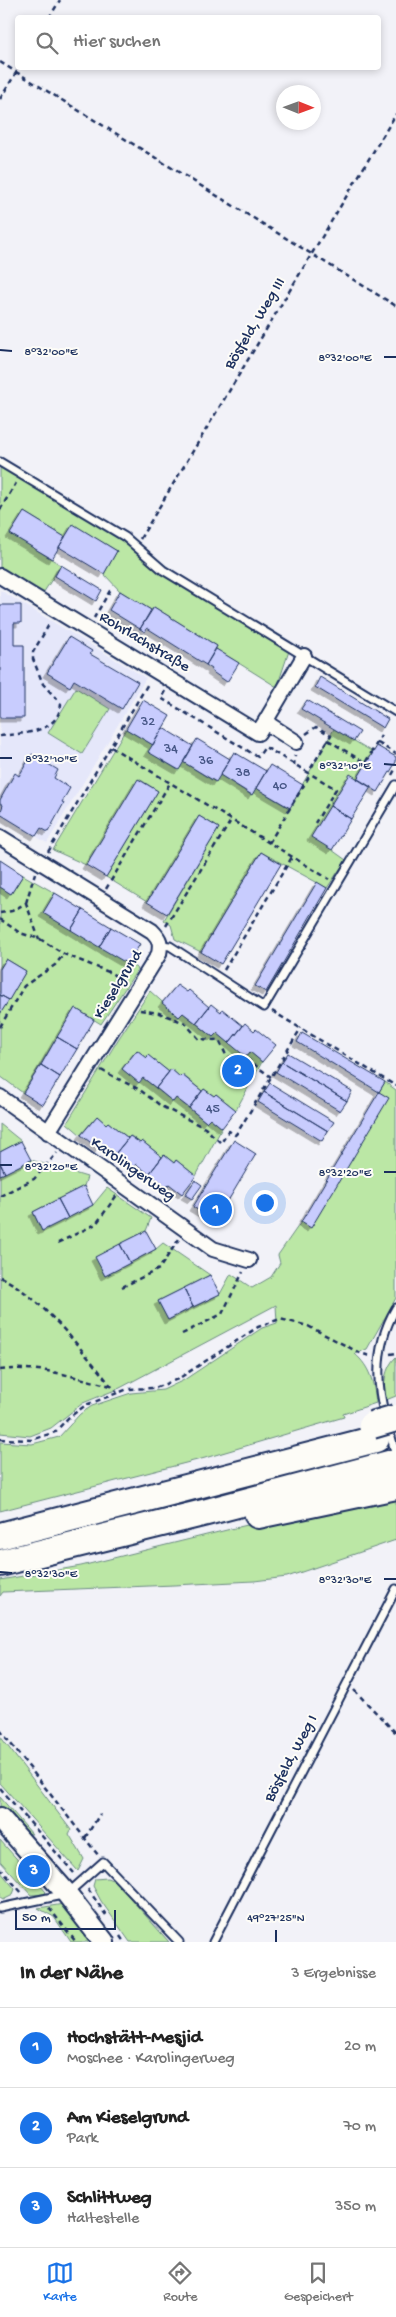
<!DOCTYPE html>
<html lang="de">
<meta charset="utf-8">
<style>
:root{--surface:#fff;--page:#f2f2f2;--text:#222;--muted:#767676;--line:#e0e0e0;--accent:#1a73e8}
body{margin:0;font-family:"Gochi Hand",sans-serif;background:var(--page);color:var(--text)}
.compass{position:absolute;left:276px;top:85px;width:45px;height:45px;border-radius:50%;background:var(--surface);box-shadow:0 2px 8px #0003;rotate:91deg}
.scale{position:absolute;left:15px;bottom:12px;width:101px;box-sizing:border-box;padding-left:5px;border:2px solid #1b2f5e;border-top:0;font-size:14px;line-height:18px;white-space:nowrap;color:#1b2f5e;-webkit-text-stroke:4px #fdfcf7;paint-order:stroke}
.you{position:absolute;left:264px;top:1202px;width:18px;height:18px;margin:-12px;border:4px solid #fff;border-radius:50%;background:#1a73e8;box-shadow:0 0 0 8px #1a73e833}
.badge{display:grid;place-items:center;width:32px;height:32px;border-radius:50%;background:var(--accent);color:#fff;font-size:16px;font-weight:700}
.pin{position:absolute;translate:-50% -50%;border:2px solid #fff;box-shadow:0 1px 5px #0006}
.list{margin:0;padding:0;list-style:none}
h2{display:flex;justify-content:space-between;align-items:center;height:65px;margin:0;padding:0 20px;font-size:21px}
h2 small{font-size:16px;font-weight:400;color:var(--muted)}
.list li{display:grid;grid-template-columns:32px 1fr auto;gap:15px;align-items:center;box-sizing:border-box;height:80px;padding:0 20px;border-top:1px solid var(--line)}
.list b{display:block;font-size:19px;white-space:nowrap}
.list p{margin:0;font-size:16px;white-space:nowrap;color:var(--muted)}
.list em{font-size:16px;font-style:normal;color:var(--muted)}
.icon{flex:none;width:28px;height:28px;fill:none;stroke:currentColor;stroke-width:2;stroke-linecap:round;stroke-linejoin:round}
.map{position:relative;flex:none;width:396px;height:1942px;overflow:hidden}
.search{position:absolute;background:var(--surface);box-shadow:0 2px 8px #0003;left:15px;right:15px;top:15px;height:55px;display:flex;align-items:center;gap:12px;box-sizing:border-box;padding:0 18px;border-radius:5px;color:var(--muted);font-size:19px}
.sheet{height:305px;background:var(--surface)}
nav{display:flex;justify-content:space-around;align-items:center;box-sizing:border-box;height:70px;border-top:1px solid var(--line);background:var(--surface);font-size:14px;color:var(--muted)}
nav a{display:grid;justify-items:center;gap:2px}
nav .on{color:var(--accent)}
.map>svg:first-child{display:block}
</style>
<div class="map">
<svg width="396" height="1942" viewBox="0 0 396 1942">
<defs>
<filter id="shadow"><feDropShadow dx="-4" dy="4" stdDeviation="0" flood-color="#0004"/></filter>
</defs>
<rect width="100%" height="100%" fill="#f2f2f8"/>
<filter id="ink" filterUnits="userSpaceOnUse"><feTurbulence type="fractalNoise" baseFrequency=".02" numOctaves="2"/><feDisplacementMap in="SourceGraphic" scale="10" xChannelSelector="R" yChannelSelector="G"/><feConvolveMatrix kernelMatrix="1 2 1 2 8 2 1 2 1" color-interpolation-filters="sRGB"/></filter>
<g filter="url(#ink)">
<path fill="#e5e7fa" d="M0 590 146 678 47 843 0 815Z"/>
<path fill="#bbe7a5" stroke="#6b8b82" d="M0 465 124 542 289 651 277 687 216 649 217 646 154 607 151 610 120 591 104 574 117 551 73 525 65 537 24 512 11 534 61 565 42 595 0 569Z
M76 688 110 709 82 754 48 733Z
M126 729 153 745 149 752 178 770 183 762 215 782 220 775 251 795 256 788 289 808 334 729 373 752 357 779 332 850 346 860 327 888 261 852 201 952 175 939 171 925 164 920 219 828 199 816 147 902 106 877 158 791 139 779 86 865 53 850Z
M23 875 55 893 43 913 138 969 101 1024 75 1008 23 1093 0 1076V1014L26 971 6 959 0 969V887L11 894Z
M150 991 179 1017 183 1013 213 1037 217 1033 246 1056 250 1052 262 1062 236 1110 216 1094 214 1096 204 1089 202 1091 183 1075 180 1077 171 1069 169 1072 148 1056 147 1058 137 1050 122 1069 139 1082 143 1078 173 1102 176 1098 206 1122 210 1118 222 1128 196 1176 176 1160 174 1163 164 1155 162 1157 142 1141 140 1143 131 1136 128 1138 108 1122 106 1124 97 1116 81 1135 67 1123 119 1038Z
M385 1082 396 1090V1298L367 1349 355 1354C370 1367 374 1383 376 1403L343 1414 344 1417 205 1458 0 1511V1442L32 1444 59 1437 80 1414 92 1406 131 1393 163 1390 184 1380 262 1328 277 1323 276 1305 120 1388 83 1403 51 1428 30 1436 0 1433V1175L31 1160 87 1177 84 1186 33 1212 42 1231 93 1205 107 1188 151 1218 146 1231 96 1257 105 1276 156 1249 163 1243 210 1275 158 1301 168 1320 220 1294 231 1274 252 1288 271 1277 280 1263 278 1255 301 1222 311 1227 388 1098 379 1092Z
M0 1124 21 1141 0 1152Z
M396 1357V1396L386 1400C382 1386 385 1367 396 1357Z
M378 1448 379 1455 0 1553V1547Z
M396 1498V1540L287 1577 254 1581 174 1585 3 1592 0 1596V1580L81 1566 243 1526 368 1500Z
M0 1736 71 1830 69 1834 84 1859 78 1871 0 1783Z
M0 1797 32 1834 25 1833 0 1806Z
M0 1840 46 1892 44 1894 31 1895 0 1861Z
M0 1871 15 1889 13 1894 3 1899 0 1897Z
M107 1878 115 1881 169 1942H130L101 1901 93 1886 95 1879Z
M64 1904 94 1942H71L54 1917 38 1908Z"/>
<path fill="#c8ccfe" stroke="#1b2f5e" filter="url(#shadow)" d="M24 512 65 537 52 559 10 534Z
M73 524 117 551 104 574 59 547Z
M61 565 102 590 96 601 55 576Z
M120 591 151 610 140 629 109 610Z
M0 605H21V623H14V645H24V718H0Z
M154 607 217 646 206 665 147 628 145 632 140 629Z
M69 637 92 651 90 654 138 682 122 709 74 680 70 687 47 673Z
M216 649 239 663 227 682 211 671 212 669 206 665Z
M320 677 388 719 383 728 315 687Z
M143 700 170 716 153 745 126 729Z
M307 700 360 732 354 741 301 709Z
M163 728 193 746 179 770 148 752Z
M197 739 230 759 216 782 183 762Z
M377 746 396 757V762L378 792 357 779Z
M234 752 266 771 252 795 220 775Z
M32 754 58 770 54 778 70 788 62 802 64 803 48 832 41 828 36 836 0 814 3 805 0 803V800L15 773 19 776Z
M270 765 303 785 290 808 256 788Z
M350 774 371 787 351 819 330 806Z
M138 779 158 791 106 877 86 865Z
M330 806 351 819 332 850 311 837Z
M199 816 219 828 167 914 147 902Z
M261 852 281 864 221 964 201 952Z
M0 860 23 875 11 894 0 887Z
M317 882 327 888 266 992 255 986Z
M55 893 83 910 71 930 43 913Z
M83 910 111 927 99 947 71 930Z
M111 927 140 944 128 964 99 947Z
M6 959 26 971 9 1000 0 995V969Z
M177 985 187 992 189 990 209 1007 196 1023 183 1013 179 1017 162 1003Z
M0 995 9 1000 0 1014Z
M211 1004 221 1012 222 1009 243 1026 229 1043 217 1033 213 1037 196 1023Z
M75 1008 94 1020 77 1049 57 1037Z
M245 1023 254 1031 256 1029 276 1045 262 1062 250 1052 246 1057 229 1043Z
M302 1033 385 1082 379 1092 297 1042Z
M57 1037 77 1049 60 1077 41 1065Z
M137 1050 147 1058 148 1055 169 1072 156 1088 143 1078 139 1083 122 1069Z
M288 1053 352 1091 347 1101 282 1062Z
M282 1062 347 1101 340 1111 276 1072Z
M41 1065 60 1077 43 1105 23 1093Z
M171 1069 180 1077 182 1075 202 1091 189 1108 176 1098 173 1102 156 1088Z
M270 1083 334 1122 328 1131 264 1092Z
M204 1089 214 1096 216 1094 236 1110 222 1128 210 1118 206 1122 189 1108Z
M264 1092 328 1131 322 1141 258 1102Z
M379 1092 389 1098 311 1228 301 1222Z
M97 1116 106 1124 108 1122 128 1138 115 1154 102 1144 99 1149 81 1135Z
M130 1136 140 1143 142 1141 162 1157 149 1174 136 1164 133 1168 115 1154Z
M234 1140 256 1154 216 1221 193 1207Z
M21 1141 31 1160 5 1173 0 1163V1152Z
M164 1155 174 1163 176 1160 196 1176 182 1194 169 1184 166 1188 149 1174Z
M0 1163 5 1173 0 1175Z
M195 1180 202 1185 192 1199 185 1195Z
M84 1186 93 1205 68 1218 58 1199Z
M58 1199 68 1218 42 1231 33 1212Z
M146 1231 156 1249 130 1263 120 1244Z
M120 1244 130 1263 105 1276 95 1257Z
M210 1275 220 1294 193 1307 184 1288Z
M184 1288 193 1307 168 1320 158 1301Z"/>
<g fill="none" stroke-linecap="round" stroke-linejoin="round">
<defs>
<path id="lane" d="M0 462 125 537 163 570 396 712
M161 945 170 946 264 1007 396 785
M385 1416C375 1379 376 1342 396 1308
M388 1426 396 1455
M0 1908 67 1894 103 1862 179 1942
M213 1942 396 1589"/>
<path id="street" d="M0 576 258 733 265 722 296 742
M265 722 304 656
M0 837 152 931C160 939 161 943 159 954L48 1132
M0 1097 213 1249 249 1260"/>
<path id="secondary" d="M0 1818 67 1894 104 1942"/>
<path id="highway" d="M258 1515 396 1486
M0 1536 376 1439
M0 1563 207 1512 396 1462"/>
</defs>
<use href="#lane" stroke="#1b2f5e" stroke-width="11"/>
<use href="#street" stroke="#1b2f5e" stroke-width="18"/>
<use href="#secondary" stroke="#1b2f5e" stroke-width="24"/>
<use href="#highway" stroke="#1b2f5e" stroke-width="30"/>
<path stroke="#1b2f5e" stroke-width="2.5" stroke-dasharray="5 4" stroke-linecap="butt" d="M49 18 60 0
M0 62 396 306
M0 99 19 68
M0 510 16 483
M140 539 396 114
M94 618 111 589
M165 691 161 698 258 757 265 747 336 789 315 823
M306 734 316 727 331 735 308 773
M0 736C22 733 58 734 61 704L43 684 33 659V652L50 623
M328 740 365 763 381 736
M378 743 396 754
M111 747 329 879
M294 766 295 755
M392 775 396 768
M269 843 310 775
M48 852 149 682
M106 889 170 783
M26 903 35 873
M0 913 12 911 26 903 39 939
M0 919 20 933 40 939 64 954 111 973 125 982
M166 926 232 819
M224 970 292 857
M140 1010 159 1013 185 1023 199 1039 219 1040 226 1055 235 1060H248L271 1077
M272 1011 396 1086
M0 1027 24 986 55 965 64 954
M101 1070 140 1090 161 1106 205 1128 221 1143 229 1131 235 1135 237 1133 301 1028
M0 1196 34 1179 57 1153
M58 1243 96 1224 117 1195
M0 1277C42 1296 87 1357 117 1393
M122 1287 159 1269 179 1239
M182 1334 222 1314 243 1272
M390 1354 396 1353
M0 1370C39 1365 74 1377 111 1386
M0 1439 32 1440 55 1432 68 1418 86 1405 128 1389 155 1388 178 1379 258 1327 280 1319 308 1326 360 1353 370 1356
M354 1690 396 1733
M0 1730 98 1855
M0 1788 74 1873
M85 1838 100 1814
M0 1868 22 1893
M88 1889 106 1915
M49 1908 76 1942
M120 1936 124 1942"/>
<use href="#lane" stroke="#fdfcf7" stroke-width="7"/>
<use href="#street" stroke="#fdfcf7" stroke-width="14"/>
<use href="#secondary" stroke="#fdfcf7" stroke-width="20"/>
<use href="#highway" stroke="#fdfcf7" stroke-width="26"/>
<defs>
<path id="highway-bridge" d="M372 1425 396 1418"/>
</defs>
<use href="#highway-bridge" stroke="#1b2f5e" stroke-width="30" stroke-linecap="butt"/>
<use href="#highway-bridge" stroke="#fdfcf7" stroke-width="26"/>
</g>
</g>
<path fill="none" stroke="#1b2f5e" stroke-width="2" d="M0 350 12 351M384 357H396M0 758H12M384 764 396 765M0 1165H12M384 1172H396M0 1572 12 1573M384 1579H396M276 1942V1930"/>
<g text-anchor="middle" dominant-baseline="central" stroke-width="4" stroke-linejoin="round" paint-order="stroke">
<g font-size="14" fill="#465686">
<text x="148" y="722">32</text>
<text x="171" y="749">34</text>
<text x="206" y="761">36</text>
<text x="243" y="773">38</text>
<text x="280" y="786">40</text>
<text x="213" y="1109">45</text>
</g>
<g font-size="16" fill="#1b2f5e" stroke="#fdfcf7">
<text transform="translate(256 324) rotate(-59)">Bösfeld, Weg III</text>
<text transform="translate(144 643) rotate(31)">Rohrlachstraße</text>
<text transform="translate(119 985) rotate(-58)">Kieselgrund</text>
<text transform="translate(132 1170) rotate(35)">Karolingerweg</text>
<text transform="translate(292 1759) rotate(-62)">Bösfeld, Weg I</text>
</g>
</g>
<g font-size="12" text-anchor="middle" fill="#1b2f5e" stroke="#fdfcf7" stroke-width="4" stroke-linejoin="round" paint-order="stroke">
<text x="51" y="355">8°32'00"E</text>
<text x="345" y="361">8°32'00"E</text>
<text x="51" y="762">8°32'10"E</text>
<text x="345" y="769">8°32'10"E</text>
<text x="51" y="1170">8°32'20"E</text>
<text x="345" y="1176">8°32'20"E</text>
<text x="51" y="1577">8°32'30"E</text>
<text x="345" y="1583">8°32'30"E</text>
<text x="276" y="1921">49°27'25"N</text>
</g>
</svg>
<svg class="compass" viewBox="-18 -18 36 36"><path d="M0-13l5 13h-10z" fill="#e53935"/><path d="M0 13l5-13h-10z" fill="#767676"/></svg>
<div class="scale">50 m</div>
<div class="you"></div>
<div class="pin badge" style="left:216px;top:1210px">1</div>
<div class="pin badge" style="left:238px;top:1071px">2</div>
<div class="pin badge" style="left:34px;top:1871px">3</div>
<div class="search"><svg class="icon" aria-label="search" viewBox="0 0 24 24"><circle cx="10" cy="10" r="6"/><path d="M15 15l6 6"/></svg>Hier suchen</div>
</div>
<section class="sheet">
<h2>In der Nähe<small>3 Ergebnisse</small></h2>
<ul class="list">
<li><span class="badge">1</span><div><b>Hochstätt-Mesjid</b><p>Moschee · Karolingerweg</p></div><em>20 m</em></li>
<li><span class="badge">2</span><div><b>Am Kieselgrund</b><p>Park</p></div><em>70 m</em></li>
<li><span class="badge">3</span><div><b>Schlittweg</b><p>Haltestelle</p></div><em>350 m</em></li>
</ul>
</section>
<nav>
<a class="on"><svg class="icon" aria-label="map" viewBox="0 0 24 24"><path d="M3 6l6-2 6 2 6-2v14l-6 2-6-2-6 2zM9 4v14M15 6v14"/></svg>Karte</a>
<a><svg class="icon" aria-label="directions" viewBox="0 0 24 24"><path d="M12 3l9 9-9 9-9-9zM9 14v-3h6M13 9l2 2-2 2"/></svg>Route</a>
<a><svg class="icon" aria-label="saved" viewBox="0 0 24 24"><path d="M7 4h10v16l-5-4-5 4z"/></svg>Gespeichert</a>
</nav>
